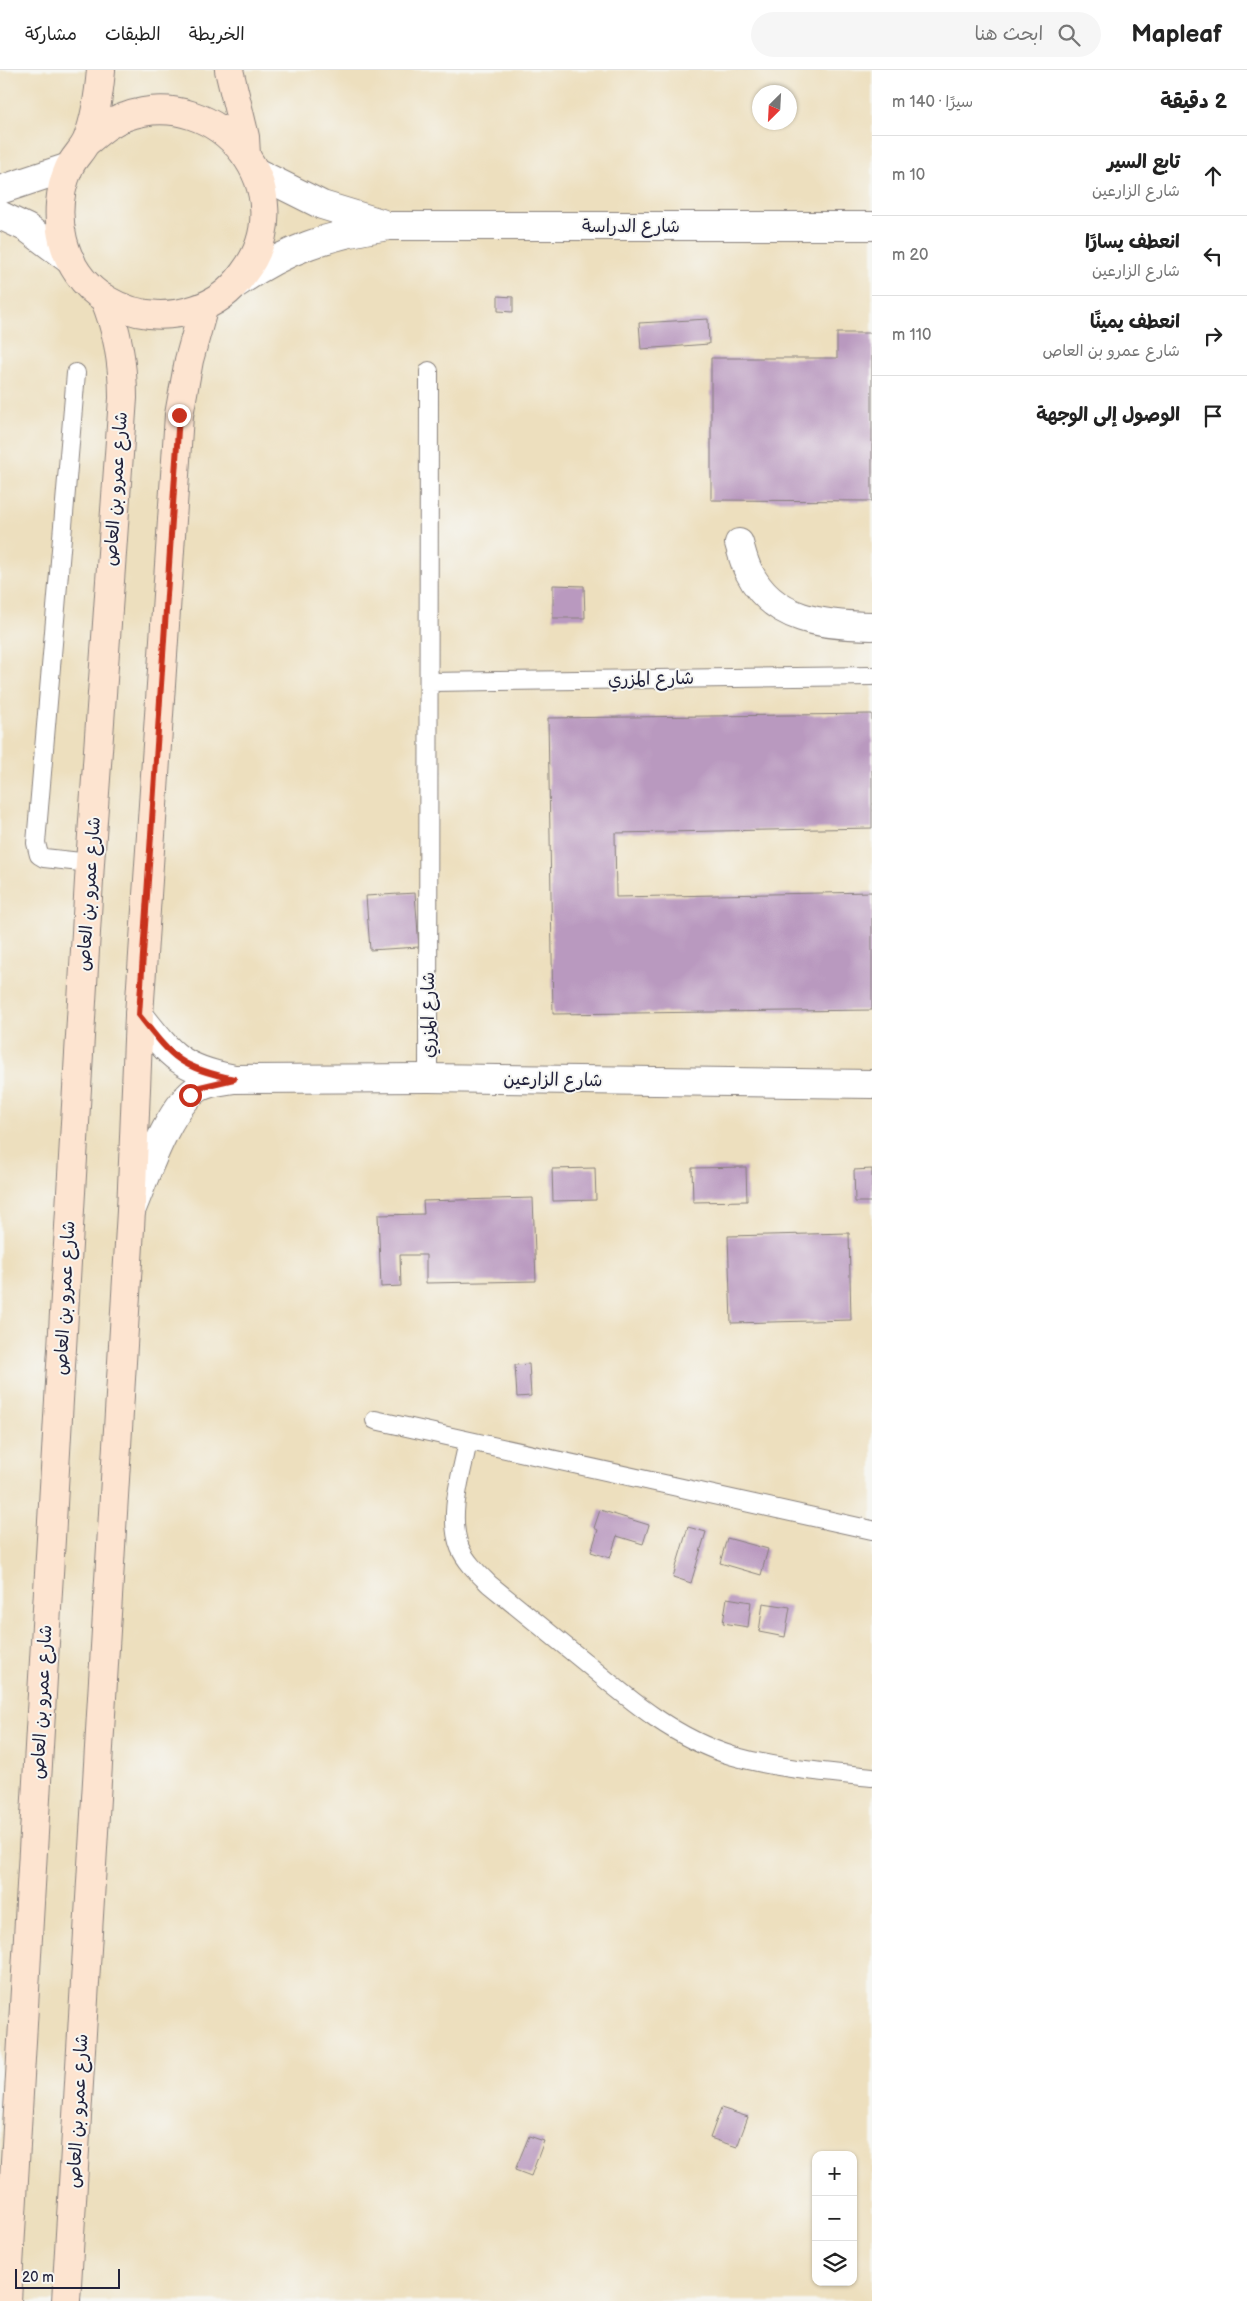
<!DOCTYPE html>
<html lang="ar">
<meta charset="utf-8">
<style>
:root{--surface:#fff;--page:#f6f6f6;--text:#222;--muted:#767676;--line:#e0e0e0}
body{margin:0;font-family:"Balsamiq Sans","Playpen Sans Arabic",sans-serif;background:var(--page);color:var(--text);direction:rtl}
.controls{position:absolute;right:15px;bottom:15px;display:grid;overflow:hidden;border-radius:10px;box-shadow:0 1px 4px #0004}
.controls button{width:45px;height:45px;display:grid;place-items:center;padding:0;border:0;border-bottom:1px solid var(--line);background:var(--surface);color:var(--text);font:25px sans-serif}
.compass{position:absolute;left:752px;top:15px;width:45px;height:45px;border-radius:50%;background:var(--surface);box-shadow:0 1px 4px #0004;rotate:204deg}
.scale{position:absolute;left:15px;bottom:12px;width:105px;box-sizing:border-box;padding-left:5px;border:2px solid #22223b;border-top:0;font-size:14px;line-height:18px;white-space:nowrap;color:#22223b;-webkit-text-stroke:4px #f6f6f2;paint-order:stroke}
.stop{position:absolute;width:15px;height:15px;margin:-11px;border:4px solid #c8321e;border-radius:50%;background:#fff}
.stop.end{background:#c8321e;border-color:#fff;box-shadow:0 1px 5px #0008}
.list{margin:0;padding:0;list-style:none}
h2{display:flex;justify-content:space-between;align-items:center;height:65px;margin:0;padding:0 20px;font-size:21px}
h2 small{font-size:16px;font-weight:400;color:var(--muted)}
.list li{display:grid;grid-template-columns:32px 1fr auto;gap:15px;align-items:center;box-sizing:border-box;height:80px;padding:0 20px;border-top:1px solid var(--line)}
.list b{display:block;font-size:19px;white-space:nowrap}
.list p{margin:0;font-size:16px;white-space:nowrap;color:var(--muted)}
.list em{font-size:16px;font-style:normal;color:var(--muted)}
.icon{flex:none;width:28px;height:28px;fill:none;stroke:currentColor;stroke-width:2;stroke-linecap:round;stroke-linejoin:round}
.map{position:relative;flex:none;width:872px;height:2231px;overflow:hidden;direction:ltr}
header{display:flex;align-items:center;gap:30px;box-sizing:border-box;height:70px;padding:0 25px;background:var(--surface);border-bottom:1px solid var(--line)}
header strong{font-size:24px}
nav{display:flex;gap:28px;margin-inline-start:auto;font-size:18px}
.search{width:350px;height:45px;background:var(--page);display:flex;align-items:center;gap:12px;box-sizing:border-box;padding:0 18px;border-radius:28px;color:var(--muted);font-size:19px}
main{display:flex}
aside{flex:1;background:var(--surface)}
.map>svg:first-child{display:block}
</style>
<header>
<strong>Mapleaf</strong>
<div class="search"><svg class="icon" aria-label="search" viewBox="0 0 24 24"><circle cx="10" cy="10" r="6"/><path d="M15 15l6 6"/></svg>ابحث هنا</div>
<nav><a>الخريطة</a><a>الطبقات</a><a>مشاركة</a></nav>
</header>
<main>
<aside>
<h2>2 دقيقة<small>سيرًا · 140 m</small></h2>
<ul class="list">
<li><svg class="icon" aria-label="ahead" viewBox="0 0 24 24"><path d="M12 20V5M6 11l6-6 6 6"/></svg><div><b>تابع السير</b><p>شارع الزارعين</p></div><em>10 m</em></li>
<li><svg class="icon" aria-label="left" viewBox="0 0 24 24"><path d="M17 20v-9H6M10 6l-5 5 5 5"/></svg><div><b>انعطف يسارًا</b><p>شارع الزارعين</p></div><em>20 m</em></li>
<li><svg class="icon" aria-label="right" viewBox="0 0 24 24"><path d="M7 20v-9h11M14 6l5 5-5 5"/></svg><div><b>انعطف يمينًا</b><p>شارع عمرو بن العاص</p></div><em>110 m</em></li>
<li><svg class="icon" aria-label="arrive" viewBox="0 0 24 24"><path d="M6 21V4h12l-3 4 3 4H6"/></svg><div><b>الوصول إلى الوجهة</b></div></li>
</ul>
</aside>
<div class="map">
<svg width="872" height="2231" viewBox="0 0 872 2231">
<rect width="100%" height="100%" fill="#f6f6f2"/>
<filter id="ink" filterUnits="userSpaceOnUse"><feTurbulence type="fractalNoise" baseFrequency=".02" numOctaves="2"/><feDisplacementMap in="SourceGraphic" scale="10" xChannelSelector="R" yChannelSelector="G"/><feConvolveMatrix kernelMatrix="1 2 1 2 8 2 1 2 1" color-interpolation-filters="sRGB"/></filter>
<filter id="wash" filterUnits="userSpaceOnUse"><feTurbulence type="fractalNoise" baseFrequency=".0096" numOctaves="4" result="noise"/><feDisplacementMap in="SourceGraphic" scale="20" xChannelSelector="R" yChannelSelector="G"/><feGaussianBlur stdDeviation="1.12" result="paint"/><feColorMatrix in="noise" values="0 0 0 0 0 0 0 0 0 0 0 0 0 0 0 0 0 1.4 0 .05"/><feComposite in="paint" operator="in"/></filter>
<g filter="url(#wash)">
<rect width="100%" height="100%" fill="#eddfbe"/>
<g id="blocks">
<path fill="#b999bf" d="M498 226 513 227V242L498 241Z
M708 249 709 274 641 279 639 253Z
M837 263H872V431L711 430V288H837Z
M553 515 584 516 585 548H553Z
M872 644V758L615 763 616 827 872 822V940L553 944 548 648Z
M415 823 419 877 370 880 366 826Z
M746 1097 747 1131 693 1132 692 1098Z
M595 1098 596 1130 553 1131 552 1099Z
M872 1099V1132H855L854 1100Z
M533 1128 536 1211 426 1213V1185H400L401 1216 381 1217 378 1145 424 1144 423 1131Z
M849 1163 851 1250 731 1253 728 1166Z
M529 1294 531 1326 517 1327 515 1295Z
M600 1440 649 1455 643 1474 617 1466 610 1488 591 1482 598 1460 594 1458Z
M688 1457 706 1462 691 1513 673 1507Z
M727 1468 768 1479 761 1505 720 1493Z
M727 1528 751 1532 748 1557 723 1553Z
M763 1533 790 1537 785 1567 759 1562Z
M721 2038 748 2047 737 2077 710 2068Z
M529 2066 544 2071 531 2106 515 2100Z"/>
</g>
</g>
<g filter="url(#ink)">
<use href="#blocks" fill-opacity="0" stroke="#88807c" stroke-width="1"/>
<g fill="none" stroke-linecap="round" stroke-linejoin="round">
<defs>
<path id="service" d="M76 303 36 773 39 785 44 788 90 793
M430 612 872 606
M428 1008 429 301
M375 1350 872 1460
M468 1371C462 1404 447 1445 460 1478 466 1492 478 1503 489 1514 521 1540 554 1567 586 1593 631 1631 676 1669 733 1686 778 1699 826 1702 872 1707"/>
<path id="minor" d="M256 102 322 135 381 153
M0 120 69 97
M0 145 27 158 71 191
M236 214C285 180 329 164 389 156H872
M739 473C742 483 744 493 749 502 773 551 824 555 872 556
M139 945C170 984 179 998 230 1008
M131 1141C145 1108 168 1035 200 1017 210 1012 223 1011 234 1009L428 1008 872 1014"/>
<path id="secondary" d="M229 0 245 67 246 85
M87 72C99 62 110 52 125 47 219 12 306 123 243 204 231 221 215 233 196 239 165 249 133 246 105 229 61 202 49 143 69 98 73 88 83 80 87 70 96 49 99 23 101 0
M7 2231 90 793 123 328C123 292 118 261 104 228
M66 2231 131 1141 139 945 179 345 189 290 204 236"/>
</defs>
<use href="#service" stroke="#88807c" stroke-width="20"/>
<use href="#minor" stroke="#88807c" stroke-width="30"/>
<use href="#secondary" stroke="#88807c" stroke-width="30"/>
<use href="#service" stroke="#fff" stroke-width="18"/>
<use href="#minor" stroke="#fff" stroke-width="28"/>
<use href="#secondary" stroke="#fde4d0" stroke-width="28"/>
</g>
</g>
<g fill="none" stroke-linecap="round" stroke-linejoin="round" filter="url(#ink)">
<path stroke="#c8321e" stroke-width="6" d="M179 345 139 945C173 988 178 997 234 1009L200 1017 190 1025"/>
</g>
<g text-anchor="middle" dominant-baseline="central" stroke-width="4" stroke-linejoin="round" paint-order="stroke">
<g font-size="18" fill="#22223b" stroke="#f6f6f2">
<text x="631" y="156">شارع الدراسة</text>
<text transform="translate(116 419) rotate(-86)">شارع عمرو بن العاص</text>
<text transform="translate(651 609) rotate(-1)">شارع المزري</text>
<text transform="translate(89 824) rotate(-86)">شارع عمرو بن العاص</text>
<text transform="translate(428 945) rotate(-90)">شارع المزري</text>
<text transform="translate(553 1010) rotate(1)">شارع الزارعين</text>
<text transform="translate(65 1228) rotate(-87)">شارع عمرو بن العاص</text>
<text transform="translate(42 1632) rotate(-87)">شارع عمرو بن العاص</text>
<text transform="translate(78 2041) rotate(-87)">شارع عمرو بن العاص</text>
</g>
</g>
</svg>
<div class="controls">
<button>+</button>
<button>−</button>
<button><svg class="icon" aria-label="layers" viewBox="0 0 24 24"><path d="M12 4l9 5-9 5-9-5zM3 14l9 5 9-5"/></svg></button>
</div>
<svg class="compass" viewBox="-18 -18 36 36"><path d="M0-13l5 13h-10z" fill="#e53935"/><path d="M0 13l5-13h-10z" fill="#767676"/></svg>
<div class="scale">20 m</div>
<div class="stop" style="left:190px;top:1025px"></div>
<div class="stop end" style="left:179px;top:345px"></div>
</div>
</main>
